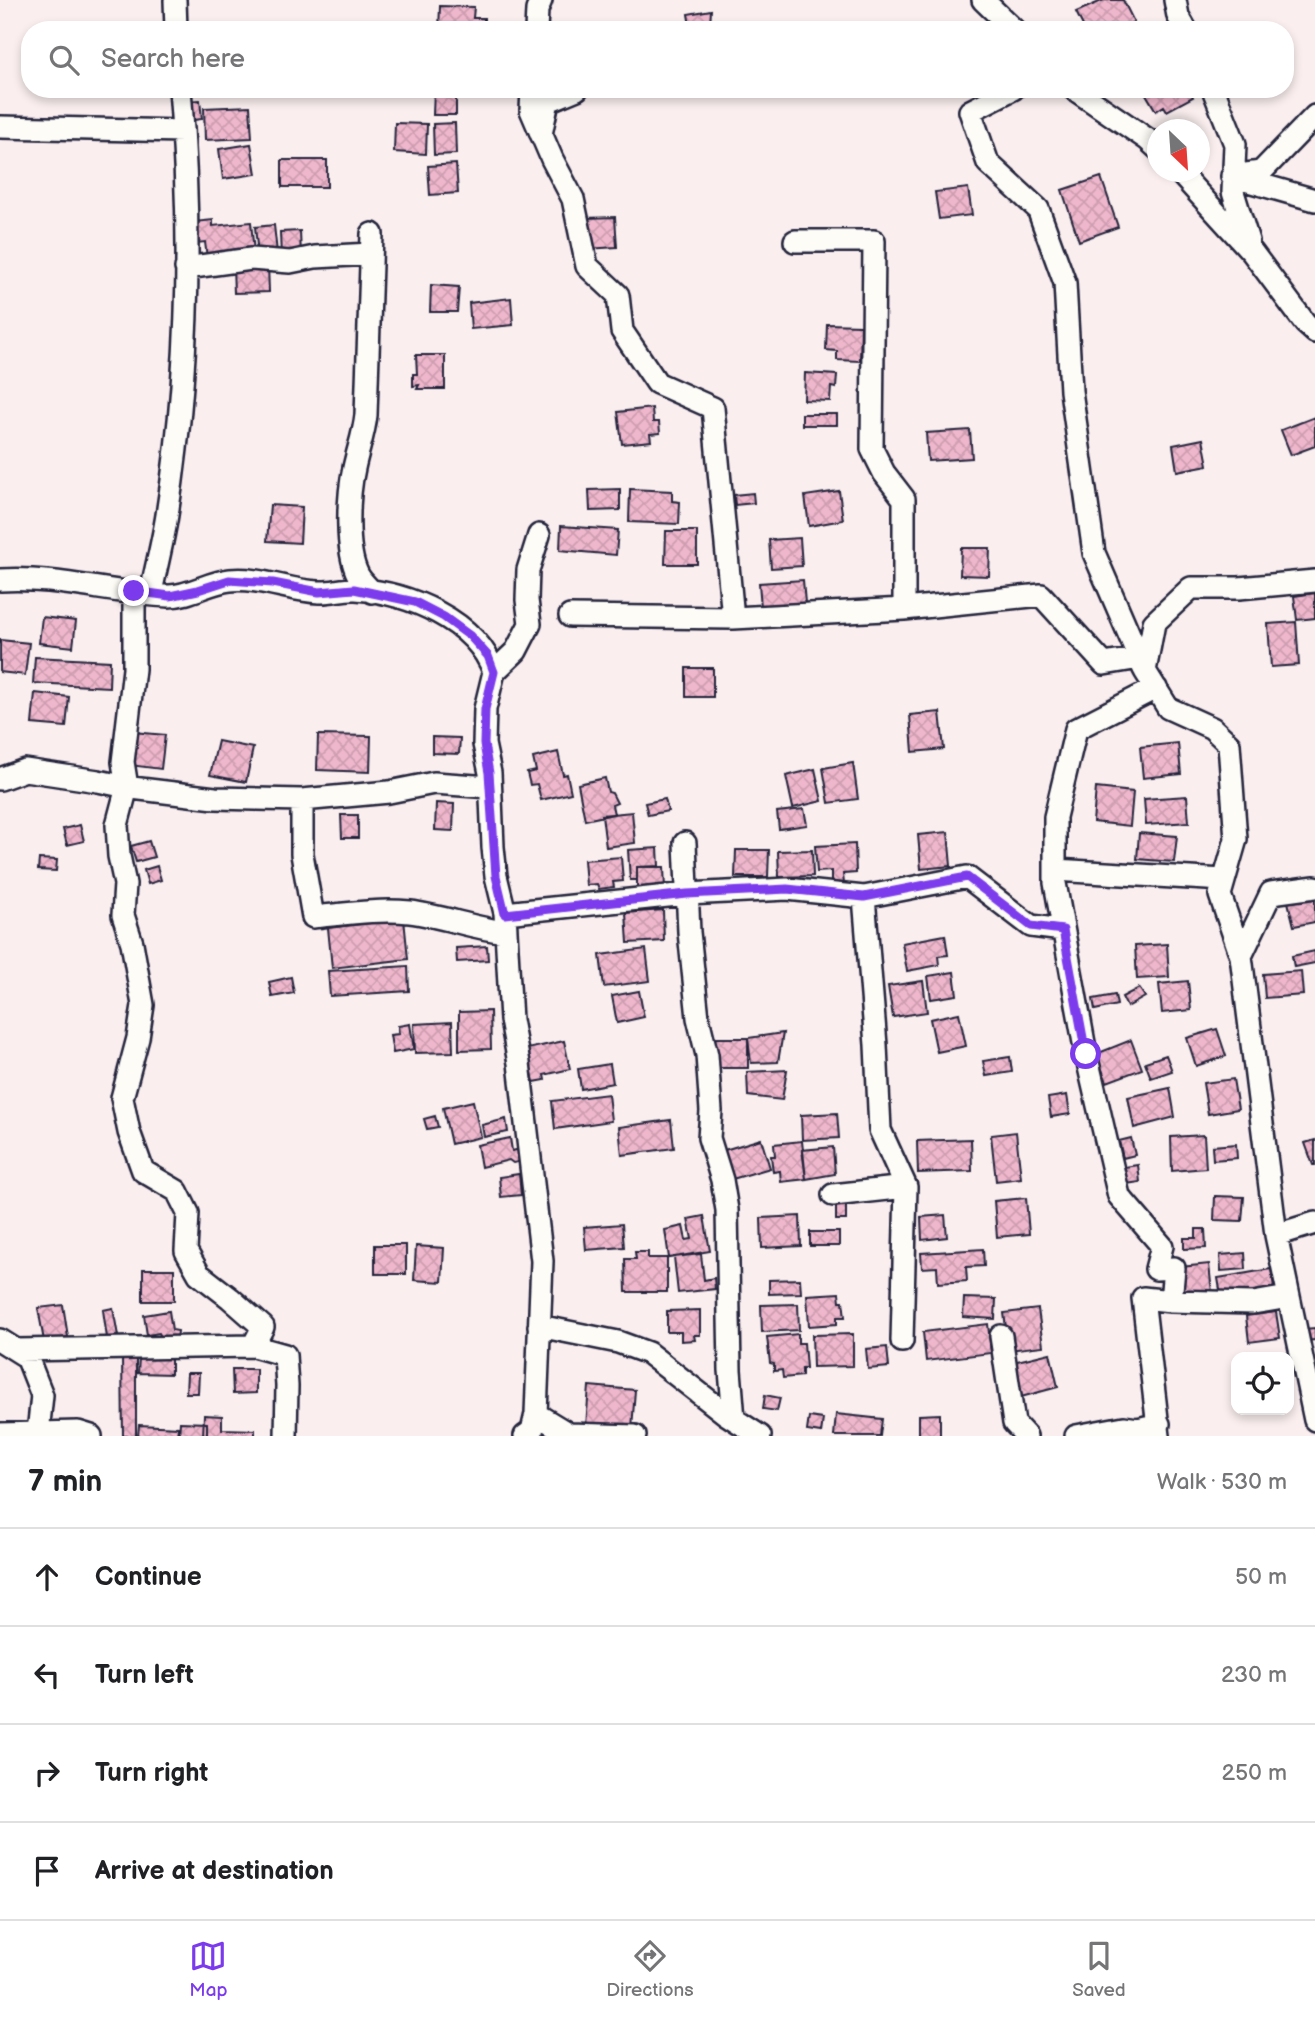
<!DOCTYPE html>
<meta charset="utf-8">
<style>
:root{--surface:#fff;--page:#f6f6f6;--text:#202124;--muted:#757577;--line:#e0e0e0;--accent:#7c3aed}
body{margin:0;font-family:"Balsamiq Sans",sans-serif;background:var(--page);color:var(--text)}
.controls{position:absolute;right:21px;bottom:21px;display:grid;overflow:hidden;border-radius:14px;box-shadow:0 4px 10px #0003}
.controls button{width:63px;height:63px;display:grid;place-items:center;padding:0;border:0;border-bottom:2px solid var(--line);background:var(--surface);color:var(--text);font:35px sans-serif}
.compass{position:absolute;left:1147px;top:119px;width:63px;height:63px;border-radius:50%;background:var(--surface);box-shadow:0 4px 10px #0003;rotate:155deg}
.stop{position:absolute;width:21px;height:21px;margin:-16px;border:5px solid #7c3aed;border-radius:50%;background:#fff}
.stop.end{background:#7c3aed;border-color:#fff;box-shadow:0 2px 7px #0008}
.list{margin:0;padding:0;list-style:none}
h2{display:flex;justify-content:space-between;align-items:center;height:91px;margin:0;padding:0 28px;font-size:30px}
h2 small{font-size:23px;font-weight:400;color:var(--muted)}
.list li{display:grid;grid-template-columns:46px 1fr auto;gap:21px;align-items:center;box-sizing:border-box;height:98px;padding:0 28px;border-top:2px solid var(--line)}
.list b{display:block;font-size:26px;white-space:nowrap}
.list em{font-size:23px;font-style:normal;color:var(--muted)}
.icon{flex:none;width:38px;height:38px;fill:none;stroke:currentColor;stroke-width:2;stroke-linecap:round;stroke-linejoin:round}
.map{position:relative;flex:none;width:1315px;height:1436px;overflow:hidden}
.search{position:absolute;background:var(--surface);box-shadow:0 4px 10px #0003;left:21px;right:21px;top:21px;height:77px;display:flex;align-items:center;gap:18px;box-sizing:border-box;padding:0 24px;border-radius:28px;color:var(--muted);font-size:26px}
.sheet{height:483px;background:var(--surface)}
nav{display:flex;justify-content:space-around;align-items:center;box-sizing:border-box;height:98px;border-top:2px solid var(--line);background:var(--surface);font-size:19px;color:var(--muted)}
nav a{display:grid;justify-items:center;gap:4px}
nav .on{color:var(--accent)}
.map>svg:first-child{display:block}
</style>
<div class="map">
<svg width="1315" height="1436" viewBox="0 0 1315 1436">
<defs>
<pattern id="building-cross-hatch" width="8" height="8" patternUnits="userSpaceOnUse" patternTransform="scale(1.75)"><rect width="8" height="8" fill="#efb7cc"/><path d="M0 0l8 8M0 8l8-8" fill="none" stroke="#cd9db0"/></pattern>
</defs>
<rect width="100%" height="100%" fill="#faeeee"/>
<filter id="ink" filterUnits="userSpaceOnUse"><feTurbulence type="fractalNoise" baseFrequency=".0143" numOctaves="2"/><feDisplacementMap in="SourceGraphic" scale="14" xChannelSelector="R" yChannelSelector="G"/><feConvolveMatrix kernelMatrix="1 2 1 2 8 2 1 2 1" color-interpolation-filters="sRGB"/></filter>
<g filter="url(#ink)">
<path fill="url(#building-cross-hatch)" stroke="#22223b" stroke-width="2" d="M1104 0H1123L1134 22 1117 30H1085L1076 12Z
M440 6 474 7 473 18H484V30H439Z
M711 10 710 24 690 26 688 14Z
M434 89H456V115H433Z
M1143 89H1188L1193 97 1167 111 1164 106 1156 111Z
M200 100 202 119 186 121 185 101Z
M250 106 252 138 205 140 204 108Z
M395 123 427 124 426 154 394 152Z
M455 123 456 154 434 155 433 124Z
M251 144 256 174 223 179 219 149Z
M282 160H327V187H282Z
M456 164 458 193 430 195 428 166Z
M1101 177 1118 227 1079 241 1062 190Z
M968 188 972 215 939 219 935 192Z
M615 217 617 247 587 249 585 218Z
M213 220V226L251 222 254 253 207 258 205 242 197 243 195 222Z
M274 225 277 253 258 255 255 227Z
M300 231 301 256 281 257 280 232Z
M268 264 269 292 234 293 233 266Z
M431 285 459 287 457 312H430Z
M511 298 513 325 471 329 469 303Z
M827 324 861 325 860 361 837 360V351L826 350Z
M416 355H445V389H417L419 385 413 386V374H417Z
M805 373 837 375 836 388 831 387 830 401 804 400Z
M652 408 653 422H659L660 433 650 434 651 441 622 444 618 412Z
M802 414H837V425H802Z
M1315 417V446L1291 455 1281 430Z
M970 430 972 458 928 461 926 433Z
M1203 439 1208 465 1177 471 1173 445Z
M620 489V510L590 511 589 490Z
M630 489 672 491V501L680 502 679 524 629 522Z
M839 491 843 520 809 526 805 496Z
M753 493 754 503 735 505 734 495Z
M270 505 302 507 300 543 267 541Z
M561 526 618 530 616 555 560 550Z
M666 531H697V564H665Z
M800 538 802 566 771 568 769 540Z
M961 548H990L989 576 960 575Z
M803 580 805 603 761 607 759 583Z
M1315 593V618L1297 620 1294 596Z
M42 617 76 621 73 647 39 643Z
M1296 622 1299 665 1271 667 1268 624Z
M0 640 29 643 25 675 0 672Z
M35 657 110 661 109 687 33 683Z
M686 668H713V697H686Z
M35 693 69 697 66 727 32 724Z
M940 712 944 749 913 752 910 715Z
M133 732 165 735 161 769 129 765Z
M318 735 371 736 370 772 317 770Z
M432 737 460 738 459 754 432 753Z
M218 741 253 748 246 782 210 775Z
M1178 743 1181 774 1143 778 1140 747Z
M558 752 563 775 567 774 571 793 541 800 537 784 530 785 527 773 536 771 533 758Z
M853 763 858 799 829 803 823 768Z
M815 769 822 801 793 808 786 776Z
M605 778 608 792 612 793 617 803 612 805 614 814 585 820 578 784Z
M1096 788 1133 792 1130 826 1093 822Z
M1187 796 1189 822 1146 825 1144 799Z
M665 799 668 811 648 815 645 803Z
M436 803 454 804 453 831 435 830Z
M804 809 807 825 779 829 777 812Z
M632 812 635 843 606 847 602 815Z
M341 815H358V838H342Z
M80 825 84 841 67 845 63 829Z
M948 832 951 866 921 869 918 835Z
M1139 833 1177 836 1174 862 1137 859Z
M149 841 154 857 136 862 131 846Z
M855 844 856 873 843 874 844 884 831 885V871L817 872 815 846Z
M658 848 659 866 637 867V880H630L628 850Z
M736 850H769L768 877H735Z
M812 850 813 876 779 877 778 851Z
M621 857 623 881 613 882 614 887 599 889 597 884 586 885 584 860Z
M39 859 57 860 56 871 38 870Z
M157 866 161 880 148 884 144 870Z
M637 867H664L665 889 637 891Z
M1315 896V922L1294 926 1288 902Z
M663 910 664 941 628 943 626 913Z
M404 919 408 959 332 968 328 928Z
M945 935 948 955 938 956 939 965 907 971 902 943Z
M1167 944 1169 977 1137 979 1135 946Z
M487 946 488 960 457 962 456 948Z
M646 949 650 981 604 987 600 955Z
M1315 951V963L1294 967 1292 956Z
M408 966 409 991 330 996 328 971Z
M1301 971 1303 995 1265 998 1263 974Z
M954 972 957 995 931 999 928 976Z
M291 977 294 993 272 997 269 982Z
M923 981 927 1012 893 1017 888 986Z
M1188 981 1191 1010 1162 1013 1159 984Z
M1139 988 1145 997 1127 1007 1122 997Z
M639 991 644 1017 617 1023 612 996Z
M1115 995 1117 1005 1095 1010 1093 999Z
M490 1011 491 1049 459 1050V1012Z
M959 1013 966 1046 937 1052 930 1019Z
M452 1022 453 1052 415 1053 414 1024Z
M410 1024 414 1049 393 1053 390 1035 399 1034 398 1026Z
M1217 1029 1226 1056 1196 1066 1187 1038Z
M783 1033 778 1062 751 1063 748 1038Z
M714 1038H748V1068H714Z
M1131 1040 1142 1069 1107 1082 1096 1054Z
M564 1041 570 1069 544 1075 545 1080 534 1082 527 1049Z
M1166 1055 1172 1071 1151 1078 1145 1062Z
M1010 1057 1012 1072 986 1076 983 1061Z
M610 1064 613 1083 581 1089 578 1069Z
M787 1070 782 1100 748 1096 747 1072Z
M1233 1079 1238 1109 1208 1114 1203 1083Z
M1170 1088 1175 1117 1134 1128 1128 1097Z
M608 1094 611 1121 555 1129 552 1101Z
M1067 1095 1070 1114 1051 1117 1048 1098Z
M473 1101 481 1137 451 1144 443 1108Z
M837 1113 839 1138 802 1140 801 1115Z
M435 1116 438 1127 427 1129 424 1119Z
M506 1119 508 1132 484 1137 482 1125Z
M671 1120 674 1148 622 1155 619 1127Z
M1016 1132 1021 1178 996 1181 991 1135Z
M1204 1135 1206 1168 1172 1171 1171 1137Z
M510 1138 512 1151 520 1149 523 1161 513 1163 509 1160 481 1167 477 1145Z
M1131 1138 1135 1155 1123 1158 1119 1141Z
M761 1139 770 1168 729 1180 721 1151Z
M971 1139 972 1171 918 1173 917 1141Z
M1315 1140V1165H1313L1305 1143Z
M802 1141 806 1179 781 1182 780 1171 773 1172 771 1156H775L774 1144Z
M1236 1144 1237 1158 1213 1160 1212 1146Z
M833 1147 835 1174 806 1179 802 1150Z
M1138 1165 1140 1182 1126 1184 1124 1167Z
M519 1174 521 1195 501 1197 499 1177Z
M1215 1196 1244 1197 1242 1221 1214 1220Z
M1026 1198 1029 1234 997 1237 994 1201Z
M836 1205H846V1220H836Z
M945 1215 947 1237 922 1240 921 1217Z
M704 1216 710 1251 669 1258 665 1230 683 1226 686 1240 692 1239 688 1219Z
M800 1216 801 1246 762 1248 761 1218Z
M622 1224 624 1247 586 1250 584 1227Z
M1196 1229H1205L1206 1248 1184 1249V1238H1196Z
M810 1232H839V1246H810Z
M375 1245H406V1274H375Z
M416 1246 444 1248 442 1282 414 1280Z
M983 1249 984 1266 966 1267 967 1281 938 1283 937 1267 922 1268 921 1253Z
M635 1252H648V1258H667V1292H626L625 1259H636Z
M1245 1253 1246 1269 1221 1271 1220 1255Z
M701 1254 704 1280 714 1278 715 1289 678 1293 674 1257Z
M1209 1264 1212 1293 1184 1296 1181 1267Z
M143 1269H174V1301H143Z
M1271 1269 1275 1293 1222 1302 1218 1278Z
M800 1279 801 1293 769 1294V1280Z
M839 1293 840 1301H843L845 1317H837V1324L809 1326 807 1295Z
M964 1298 996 1299 995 1319 963 1317Z
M798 1304 799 1330 762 1332 761 1305Z
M63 1305 68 1337 44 1341 38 1308Z
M113 1308 118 1336 107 1338 103 1310Z
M1038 1309 1043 1346 1009 1350 1004 1313Z
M700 1310V1335H694L695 1340 681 1341V1332H667V1311Z
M169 1311 172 1330 178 1331 177 1340 164 1342 159 1333 147 1335 144 1315Z
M1276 1312 1280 1338 1249 1342 1246 1316Z
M988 1324 991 1353 926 1361 923 1332Z
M1315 1328V1340L1305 1341 1304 1329Z
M798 1334V1343H804L806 1368H802V1376L783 1378 782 1370 774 1371V1364L770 1363 767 1337Z
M853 1334V1366L813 1367 812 1335Z
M887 1347 889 1367 868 1369 866 1349Z
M1050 1353 1058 1387 1021 1397 1013 1362Z
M136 1356V1436H123L122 1357Z
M139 1357 171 1358V1374L138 1373Z
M232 1369H256V1393L233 1394Z
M187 1373H199L198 1393H186Z
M589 1386 635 1390 632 1428 586 1426Z
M765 1395 780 1398 777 1411 763 1409Z
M836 1414 882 1419 880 1436H834Z
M940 1414V1436H919V1415Z
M204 1415 222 1416V1429L255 1430V1436H203Z
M809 1417 823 1419 821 1433 807 1431Z
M180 1422 207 1423V1436H179Z
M139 1425 178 1427 177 1436H138Z"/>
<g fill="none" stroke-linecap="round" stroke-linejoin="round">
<defs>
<path id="minor" d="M175 0 176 30
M983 0 1014 30
M1175 0 1178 16 1186 30
M536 30 537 10 541 0
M532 89 531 110 552 159 573 199 587 266 618 295 622 331 657 383 713 408 733 618
M1013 89 970 111 988 163 1038 209 1065 283 1071 391 1094 553 1144 669
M1074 89 1147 139 1158 149
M1213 89 1235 144 1233 192 1248 241
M0 127 183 131
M541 134 548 101 577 89
M1179 172 1252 252 1305 323 1315 332
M1232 176 1261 172 1315 116
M1241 179 1315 200
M372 234 366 415C364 434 358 449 354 468 348 495 345 550 358 575 361 581 368 587 372 592
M795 241H874L872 449 884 473 904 499V609L1041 595 1104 664 1140 658
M186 268 251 259 290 262 315 257 371 254
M0 580C57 576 112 594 169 596 190 596 209 582 230 580 261 577 289 591 319 592 331 593 344 588 356 589 408 593 476 620 494 672
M134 591V669L123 762 127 787 117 825 119 856 125 884 123 915 132 943 143 1005 138 1038 122 1098 129 1132 143 1171 177 1191 188 1213 186 1251 199 1274 230 1298 263 1327 253 1346
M151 593C156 567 163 541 167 515 189 375 192 230 180 89
M570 616 733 618 904 609
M1156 688 1076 729 1055 817V883L1086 1054 1119 1196 1162 1246 1156 1269 1174 1268 1171 1301 1143 1298 1159 1436
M0 779 25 770 98 781 132 788 215 798 302 800
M490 787 434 783 389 792 302 800V854L313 917C345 914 378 909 410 912 442 916 473 928 505 932
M685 843 689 932 698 1018 707 1055 711 1111 709 1138 722 1180 727 1210 730 1370 734 1419
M1055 870 1224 880
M1315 887 1271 893 1241 956 1276 1235 1315 1420
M505 913 496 876 493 847 490 773 484 744 485 709 494 672 516 651 530 624 527 600 528 570 539 535
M1241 956 1220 895 1236 839 1229 744 1212 728 1168 708 1145 671 1154 623 1191 588H1239L1315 581
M833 1195 906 1187
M1276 1235 1315 1223
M1171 1301 1253 1303 1289 1297
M539 1326 618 1342 648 1353 726 1414 760 1436
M1001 1336 1014 1423 1026 1436
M0 1340 27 1357 42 1395 38 1433
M902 1341 906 1187 880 1130 876 1045 864 897 967 877 1031 926 1063 930
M17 1350 253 1346 285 1355 287 1386 286 1436
M536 1414 569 1434 635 1436
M0 1434 78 1432 91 1436
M525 1436 532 1431 536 1414 542 1261 519 1063 511 1020 505 913 687 894 787 889 864 897
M1076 1436 1124 1427 1138 1429 1159 1424"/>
</defs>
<use href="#minor" stroke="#22223b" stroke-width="26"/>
<use href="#minor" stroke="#fdfcf7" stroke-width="21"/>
</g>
</g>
<g fill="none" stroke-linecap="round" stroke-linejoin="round" filter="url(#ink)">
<path stroke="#7c3aed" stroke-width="9" d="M134 591 170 596 198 590 229 580 273 583 319 592 354 589 415 602 444 617 470 636 488 656 494 672 485 709 484 744 489 773 496 876 505 914 687 894 787 889 864 897 967 877 1031 926 1063 930 1086 1054"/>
</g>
</svg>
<div class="controls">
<button><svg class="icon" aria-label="locate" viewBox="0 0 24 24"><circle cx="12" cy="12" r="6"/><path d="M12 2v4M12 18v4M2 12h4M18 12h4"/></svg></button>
</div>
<svg class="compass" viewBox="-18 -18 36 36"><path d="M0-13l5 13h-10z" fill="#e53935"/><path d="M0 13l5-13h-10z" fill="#757577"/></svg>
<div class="stop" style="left:1086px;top:1054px"></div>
<div class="stop end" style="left:134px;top:591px"></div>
<div class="search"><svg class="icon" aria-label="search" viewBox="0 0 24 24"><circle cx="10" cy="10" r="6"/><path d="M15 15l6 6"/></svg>Search here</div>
</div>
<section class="sheet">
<h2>7 min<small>Walk · 530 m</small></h2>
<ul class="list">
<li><svg class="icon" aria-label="ahead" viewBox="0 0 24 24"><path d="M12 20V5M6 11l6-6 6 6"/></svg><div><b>Continue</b></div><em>50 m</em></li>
<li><svg class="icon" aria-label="left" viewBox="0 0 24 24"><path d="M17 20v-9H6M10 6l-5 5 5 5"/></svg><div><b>Turn left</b></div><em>230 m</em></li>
<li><svg class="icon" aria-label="right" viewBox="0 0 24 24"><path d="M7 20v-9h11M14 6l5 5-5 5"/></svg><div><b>Turn right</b></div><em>250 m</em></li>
<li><svg class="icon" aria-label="arrive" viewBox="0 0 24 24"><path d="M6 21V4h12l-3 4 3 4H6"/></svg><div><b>Arrive at destination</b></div></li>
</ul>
</section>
<nav>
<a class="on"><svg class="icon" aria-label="map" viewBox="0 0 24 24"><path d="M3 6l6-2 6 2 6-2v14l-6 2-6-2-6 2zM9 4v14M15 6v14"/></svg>Map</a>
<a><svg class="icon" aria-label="directions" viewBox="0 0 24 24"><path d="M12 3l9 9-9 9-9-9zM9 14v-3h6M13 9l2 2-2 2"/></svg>Directions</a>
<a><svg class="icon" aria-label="saved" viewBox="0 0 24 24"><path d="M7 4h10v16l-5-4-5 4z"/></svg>Saved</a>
</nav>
